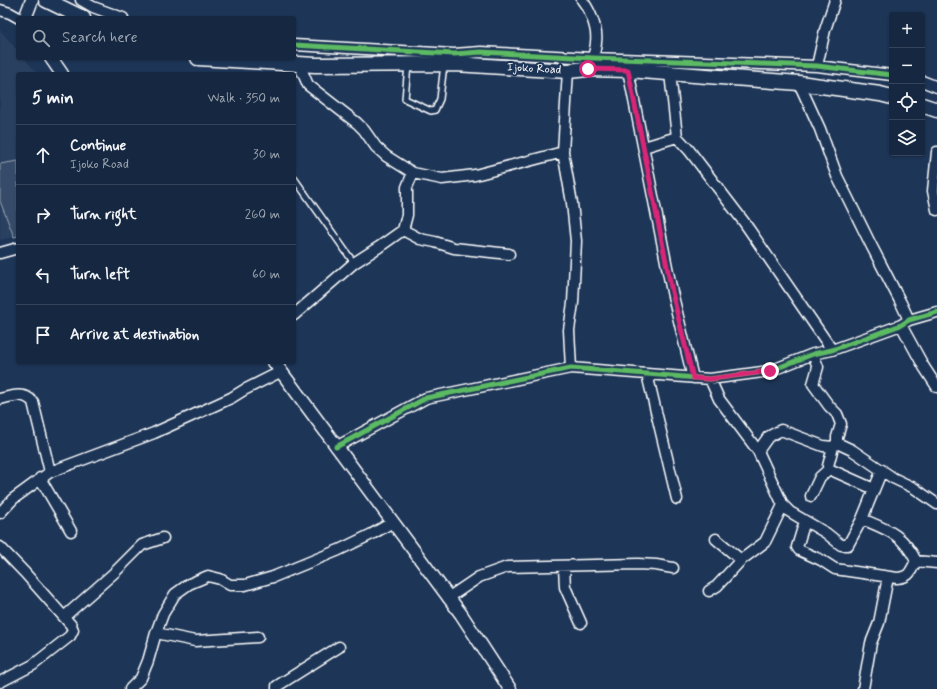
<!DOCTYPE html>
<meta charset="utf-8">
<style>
:root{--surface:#162841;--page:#1f3048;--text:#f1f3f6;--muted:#9ea6b1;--line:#35445a}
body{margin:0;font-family:Mynerve,sans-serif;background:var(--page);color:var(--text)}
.controls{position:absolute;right:12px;top:12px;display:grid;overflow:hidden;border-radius:4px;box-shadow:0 1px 3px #0004}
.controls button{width:36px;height:36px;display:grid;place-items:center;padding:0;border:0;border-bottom:1px solid var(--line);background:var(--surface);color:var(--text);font:20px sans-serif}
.stop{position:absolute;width:12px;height:12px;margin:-9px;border:3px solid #db2777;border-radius:50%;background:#fff}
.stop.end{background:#db2777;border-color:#fff;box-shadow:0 1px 4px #0008}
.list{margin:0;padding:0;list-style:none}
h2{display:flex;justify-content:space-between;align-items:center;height:52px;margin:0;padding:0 16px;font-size:17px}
h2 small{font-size:13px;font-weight:400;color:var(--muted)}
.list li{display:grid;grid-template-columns:26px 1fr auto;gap:12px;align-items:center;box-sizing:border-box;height:60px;padding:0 16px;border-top:1px solid var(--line)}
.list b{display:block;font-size:15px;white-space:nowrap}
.list p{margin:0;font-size:13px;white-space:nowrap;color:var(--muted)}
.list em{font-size:13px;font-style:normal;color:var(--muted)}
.icon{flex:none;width:22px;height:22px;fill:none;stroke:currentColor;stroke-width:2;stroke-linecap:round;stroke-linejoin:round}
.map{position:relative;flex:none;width:937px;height:689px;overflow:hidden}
.search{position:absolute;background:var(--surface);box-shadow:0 1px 3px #0004;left:16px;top:16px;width:280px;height:44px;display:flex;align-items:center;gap:10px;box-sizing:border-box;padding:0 14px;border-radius:4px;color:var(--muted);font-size:15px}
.panel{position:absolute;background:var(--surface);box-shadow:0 1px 3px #0004;left:16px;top:72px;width:280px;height:292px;border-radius:4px}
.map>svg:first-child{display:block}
</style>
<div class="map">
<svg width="937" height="689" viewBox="0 0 937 689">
<rect width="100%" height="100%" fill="#1d3557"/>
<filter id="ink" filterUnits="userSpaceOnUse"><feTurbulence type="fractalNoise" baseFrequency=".025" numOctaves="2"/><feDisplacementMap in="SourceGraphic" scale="8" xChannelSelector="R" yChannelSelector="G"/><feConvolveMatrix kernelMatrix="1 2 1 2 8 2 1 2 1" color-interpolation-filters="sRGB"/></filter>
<g filter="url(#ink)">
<path fill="#2a4161" d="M0 30 18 51V58H24L38 74H18V161L0 164Z
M0 201 14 237 0 240Z"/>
<path fill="#364b69" stroke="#9aa5b4" d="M18 161V236L14 237 0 201V164Z"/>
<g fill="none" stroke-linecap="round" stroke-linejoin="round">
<defs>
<path id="service" d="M408 65 405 99 431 111 435 110 440 99 444 64
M294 178 354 263"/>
<path id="minor" d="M81 0 93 7 123 18
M582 0C590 10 598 29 596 42 596 47 594 53 593 58
M0 10 10 13 19 18
M294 45 454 54 481 52 593 58 817 66 892 75
M299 64 308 85 357 123 364 130 376 147 386 156 413 173 442 179 475 175 563 152
M817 66 825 30 835 0
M628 70 672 292 693 378
M568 71 563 152 572 203 576 241 573 303 569 330 571 368
M670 73 677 137 689 150 744 222 832 350
M922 81 937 87
M799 83 820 129 837 176 870 243 901 303 909 320
M644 147 677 137
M937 152 933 191 937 210
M403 230 420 239 435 242 454 248 509 254
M0 253 18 248
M294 315 354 263 379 247 403 230 407 215V187L413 173
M901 325 924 367 937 387
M813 354 818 367 813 384 829 406 837 414 841 424 837 437V443L852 450 893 478 914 488 937 504
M647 374 677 499
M710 379 719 399 758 451 783 505 790 512 826 533 841 545H848L862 519 882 470
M0 399C12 396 24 392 33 402L50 472
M336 447 426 398 571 368 710 379 770 371 813 354 832 350 901 325 909 320 937 312
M833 447 828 466 829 469 874 489
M758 451 768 437 781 430 823 446 833 447 837 443
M40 478 71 531
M811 496 820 477 829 469
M0 513 13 499 50 472 154 433 231 398 244 390 280 372
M862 519C888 530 903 534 916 561
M805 521 797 547 799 550 821 560 835 569 897 578C910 577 910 572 916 561L937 563
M716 539 741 560 765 542 783 505
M0 547 25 573 71 625 73 630 70 636 33 665 0 682
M564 567 565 587 581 623
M709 591 717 586 741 560
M448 598 479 577 507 567 638 564 656 565 673 568
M64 617 115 572 142 545 163 538
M156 633 195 641 258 637
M130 689 141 678 148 661 156 633 163 614 175 594 189 584 208 576 220 579 230 585H245L273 577 339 550 372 534 393 522
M277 689V686L339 647
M863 689 871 643 879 623 888 577"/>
<path id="tertiary" d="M26 18 27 13 32 0
M51 58 62 74
M274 362 461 614 510 689"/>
<path id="secondary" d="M46 0 83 18
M198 58 315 65 455 64 568 71 588 69 628 70 799 83 880 94 892 97
M922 105 937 110"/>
</defs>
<use href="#service" stroke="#fff" stroke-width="8"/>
<use href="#minor" stroke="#fff" stroke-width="13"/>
<use href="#tertiary" stroke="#fff" stroke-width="15"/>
<use href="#secondary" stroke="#fff" stroke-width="17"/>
<use href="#service" stroke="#1d3557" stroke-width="5"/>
<use href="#minor" stroke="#1d3557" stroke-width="10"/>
<use href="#tertiary" stroke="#1d3557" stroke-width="12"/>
<use href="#secondary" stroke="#1d3557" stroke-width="14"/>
<defs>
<path id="cycleway" d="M294 45 454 54 481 52 593 58 817 66 892 75
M336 447 426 398 571 368 710 379 770 371 813 354 832 350 901 325 909 320 937 312"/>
</defs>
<use href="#cycleway" stroke="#1d3557" stroke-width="8"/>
<use href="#cycleway" stroke="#5cba63" stroke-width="5"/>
</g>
</g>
<g fill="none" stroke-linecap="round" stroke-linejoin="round" filter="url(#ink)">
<path stroke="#db2777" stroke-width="5" d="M588 69 628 70 672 292 693 378 710 379 770 371"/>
</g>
<g text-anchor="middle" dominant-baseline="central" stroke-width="4" stroke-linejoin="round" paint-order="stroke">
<g font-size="12" fill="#fff" stroke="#1d3557">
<text transform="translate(534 69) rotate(3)">Ijoko Road</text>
</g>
</g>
</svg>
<div class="controls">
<button>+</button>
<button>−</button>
<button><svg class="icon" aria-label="locate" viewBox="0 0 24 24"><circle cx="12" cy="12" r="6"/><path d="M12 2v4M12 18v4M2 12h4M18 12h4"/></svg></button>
<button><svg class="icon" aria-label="layers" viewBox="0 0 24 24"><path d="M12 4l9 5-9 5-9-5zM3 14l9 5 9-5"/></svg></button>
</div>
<div class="stop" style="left:588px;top:69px"></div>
<div class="stop end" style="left:770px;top:371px"></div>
<div class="search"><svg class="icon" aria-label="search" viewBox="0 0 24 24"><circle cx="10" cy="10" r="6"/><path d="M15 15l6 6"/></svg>Search here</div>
<section class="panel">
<h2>5 min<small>Walk · 350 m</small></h2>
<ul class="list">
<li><svg class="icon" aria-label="ahead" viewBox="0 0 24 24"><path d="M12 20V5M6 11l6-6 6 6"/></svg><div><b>Continue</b><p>Ijoko Road</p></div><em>30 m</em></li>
<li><svg class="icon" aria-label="right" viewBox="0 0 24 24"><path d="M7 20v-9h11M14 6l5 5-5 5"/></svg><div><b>Turn right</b></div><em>260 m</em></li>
<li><svg class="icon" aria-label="left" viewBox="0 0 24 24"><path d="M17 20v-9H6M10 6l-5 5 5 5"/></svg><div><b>Turn left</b></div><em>60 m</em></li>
<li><svg class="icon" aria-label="arrive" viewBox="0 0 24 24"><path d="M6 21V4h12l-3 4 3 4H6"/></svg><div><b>Arrive at destination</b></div></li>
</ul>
</section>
</div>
